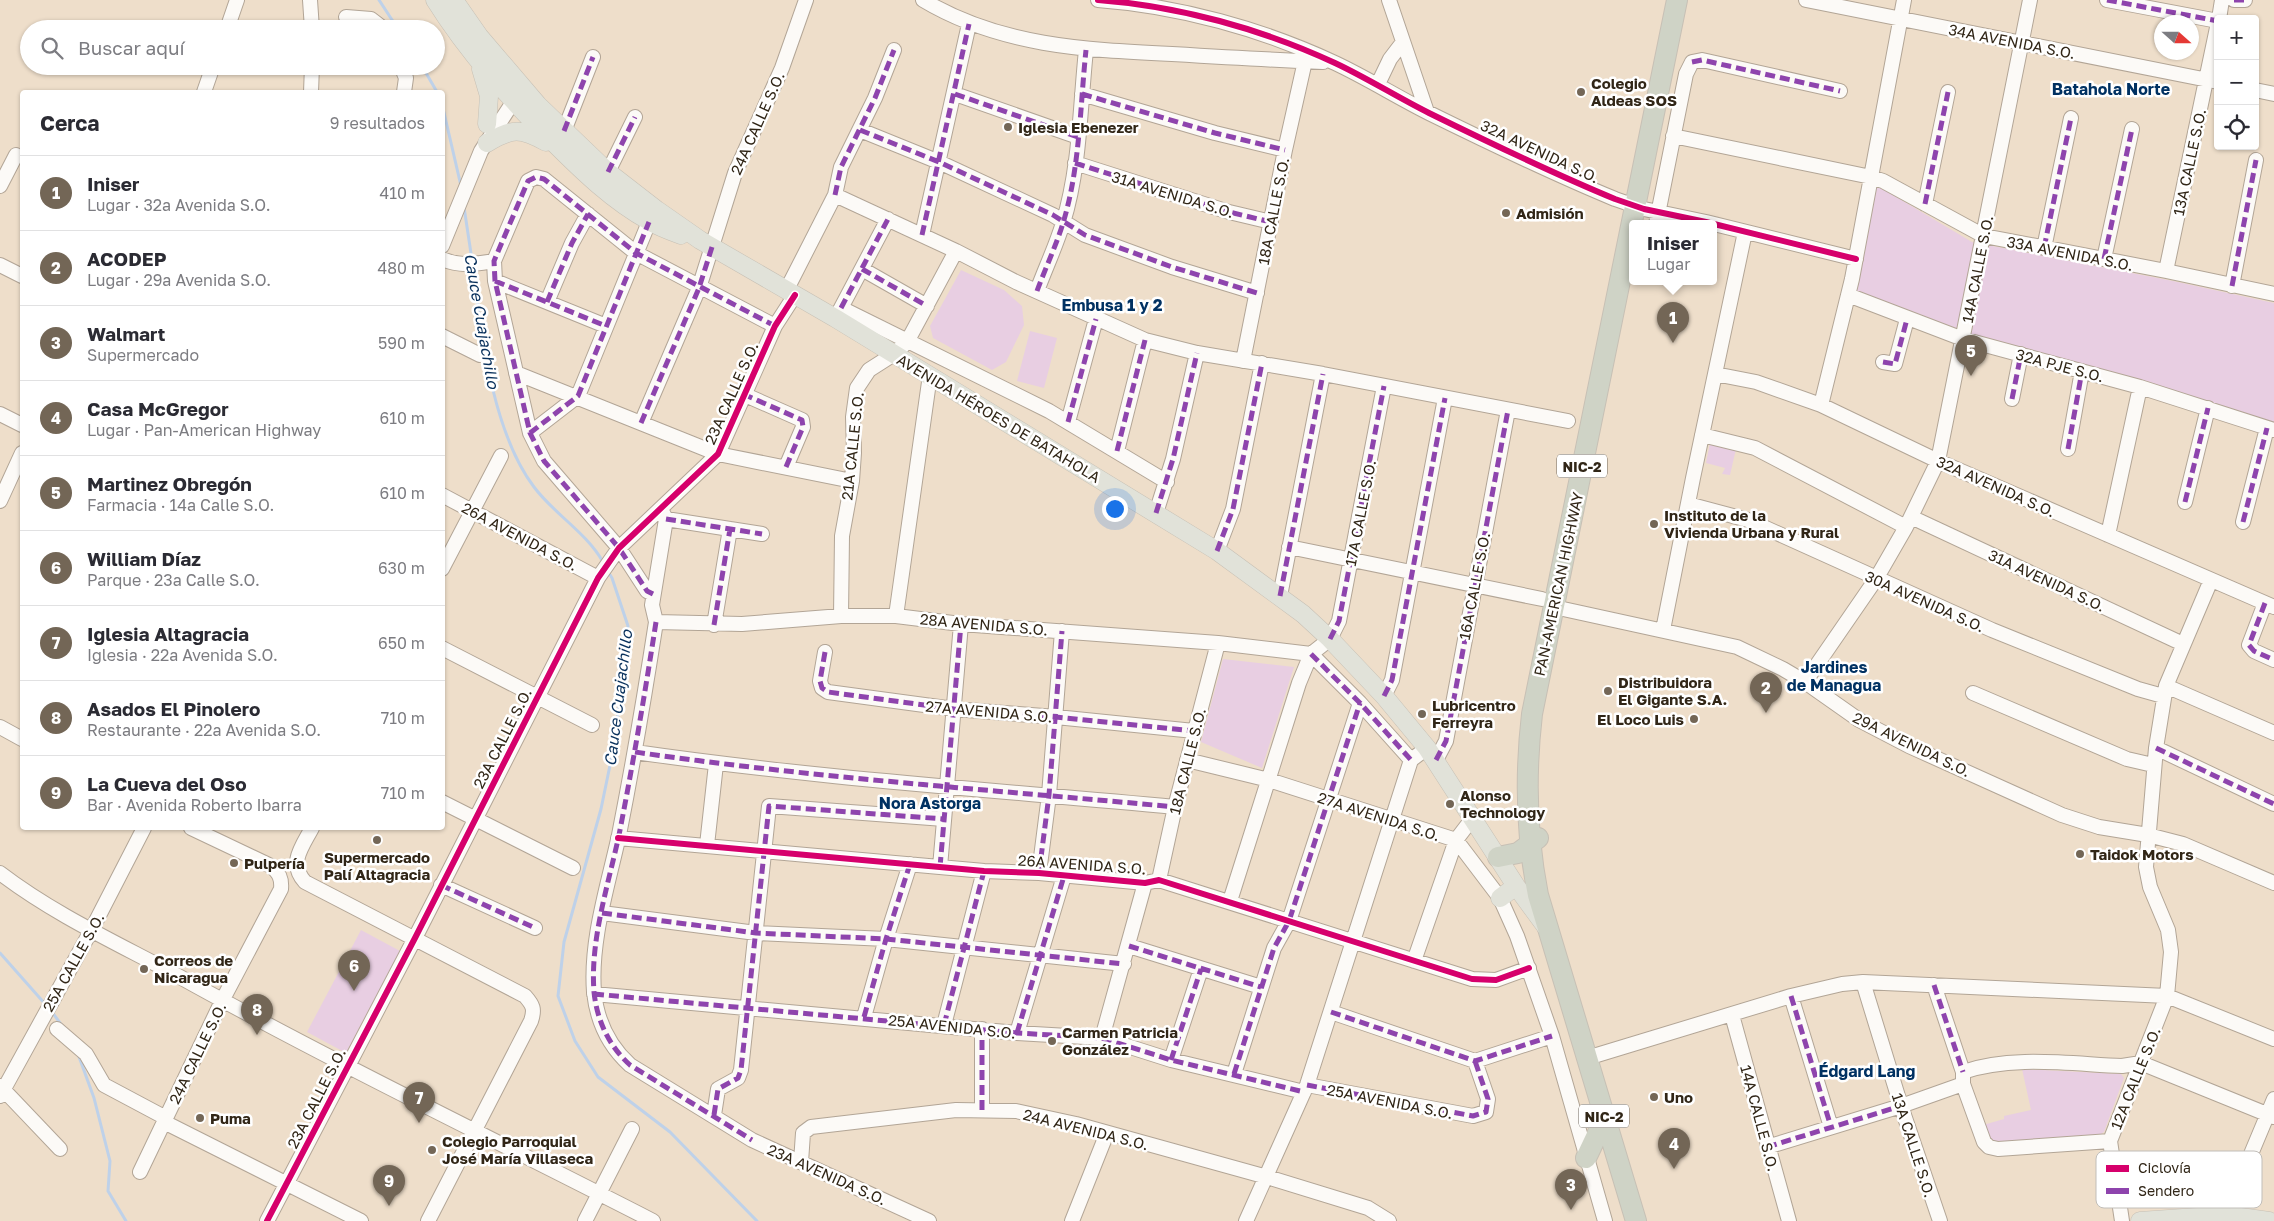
<!DOCTYPE html>
<html lang="es">
<meta charset="utf-8">
<style>
:root{--surface:#fff;--page:#f2f2f3;--text:#2b2b33;--muted:#7c7c81;--line:#e1e1e2;--accent:#736656}
body{margin:0;font-family:"Golos Text",sans-serif;background:var(--page);color:var(--text)}
.controls{position:absolute;right:15px;top:15px;display:grid;overflow:hidden;border-radius:5px;box-shadow:0 1px 4px #0004}
.controls button{width:45px;height:45px;display:grid;place-items:center;padding:0;border:0;border-bottom:1px solid var(--line);background:var(--surface);color:var(--text);font:25px sans-serif}
.compass{position:absolute;left:2154px;top:15px;width:45px;height:45px;border-radius:50%;background:var(--surface);box-shadow:0 1px 4px #0004;rotate:111deg}
.you{position:absolute;left:1114px;top:508px;width:18px;height:18px;margin:-12px;border:4px solid #fff;border-radius:50%;background:#1a73e8;box-shadow:0 0 0 8px #1a73e833}
.badge{display:grid;place-items:center;width:32px;height:32px;border-radius:50%;background:var(--accent);color:#fff;font-size:16px;font-weight:700}
.pin{position:absolute;translate:-50% -41px;filter:drop-shadow(0 1px 2px #0008)}
.pin::after{content:'';position:absolute;top:26px;width:18px;height:15px;background:inherit;clip-path:polygon(0 0,100% 0,50% 100%)}
.popup{position:absolute;left:1629px;top:220px;width:88px;height:65px;box-sizing:border-box;display:grid;place-content:center;border-radius:5px;background:var(--surface);filter:drop-shadow(0 1px 4px #0005);font-size:16px;white-space:nowrap;color:var(--muted)}
.popup b{font-size:19px;color:var(--text)}
.popup::after{content:'';position:absolute;left:50%;top:100%;margin-left:-10px;border:10px solid transparent;border-top-color:var(--surface)}
.list{margin:0;padding:0;list-style:none}
h2{display:flex;justify-content:space-between;align-items:center;height:65px;margin:0;padding:0 20px;font-size:21px}
h2 small{font-size:16px;font-weight:400;color:var(--muted)}
.list li{display:grid;grid-template-columns:32px 1fr auto;gap:15px;align-items:center;box-sizing:border-box;height:75px;padding:0 20px;border-top:1px solid var(--line)}
.list b{display:block;font-size:19px;white-space:nowrap}
.list p{margin:0;font-size:16px;white-space:nowrap;color:var(--muted)}
.list em{font-size:16px;font-style:normal;color:var(--muted)}
.icon{flex:none;width:28px;height:28px;fill:none;stroke:currentColor;stroke-width:2;stroke-linecap:round;stroke-linejoin:round}
.map{position:relative;flex:none;width:2274px;height:1221px;overflow:hidden}
.search{position:absolute;background:var(--surface);box-shadow:0 1px 4px #0004;left:20px;top:20px;width:425px;height:55px;display:flex;align-items:center;gap:12px;box-sizing:border-box;padding:0 18px;border-radius:28px;color:var(--muted);font-size:19px}
.panel{position:absolute;background:var(--surface);box-shadow:0 1px 4px #0004;left:20px;top:90px;width:425px;height:740px;border-radius:5px}
.map>svg:first-child{display:block}
</style>
<div class="map">
<svg width="2274" height="1221" viewBox="0 0 2274 1221">
<rect width="100%" height="100%" fill="#eedeca"/>
<path fill="#e8cee2" d="M1876 185 1972 242 2173 281 2274 303V423L2149 382 1944 328 1855 294Z
M961 270 1004 290 1022 306 1024 325 1006 362 992 370 933 338 930 326Z
M1030 331 1057 338 1044 388 1017 381Z
M1710 443 1736 449 1730 475 1722 474 1725 468 1706 463Z
M1223 659 1294 667 1262 768 1201 742Z
M361 930 400 951 346 1053 307 1032Z
M2022 1069 2121 1074 2124 1078 2104 1132 2092 1140 1992 1146 1983 1125 2004 1119V1116L2031 1110Z"/>
<g fill="none" stroke-linecap="round" stroke-linejoin="round">
<path stroke="#bed1e9" stroke-width="3" d="M379 0 398 29
M422 66 437 92
M442 104 461 186
M464 207 472 260
M473 269C482 336 492 431 534 487 554 514 586 532 603 562
M607 570 612 578 628 626 615 741 601 809 564 942 558 996 575 1041 598 1077 670 1132 757 1221
M0 953 46 1005
M52 1012 63 1027
M78 1054 94 1098 110 1161 108 1191 126 1221"/>
<defs>
<path id="minor" d="M310 0 312 29
M923 0C1000 46 1084 50 1172 54 1222 57 1273 60 1323 62
M1098 0C1179 6 1262 29 1335 63 1367 78 1397 97 1429 113 1490 143 1552 173 1615 199L1644 209 1706 222 1856 259
M1389 0 1427 112
M1806 0 2218 82
M2107 0 2218 21
M2234 0H2245
M346 17 371 19 384 29
M2219 19 2222 0
M227 29 237 0
M401 66 406 78 404 92
M1378 84 1390 59 1403 42
M2255 90 2274 94
M204 92 213 66
M311 92 312 66
M955 94 1078 137
M1082 94 1215 133 1285 150
M860 130 939 162 1053 215 1085 235 1172 267 1257 293
M564 131 593 57
M1673 136 1871 177 1883 181 1984 236 2166 271 2274 294
M1075 163 1229 212 1271 222
M608 172 635 117
M0 186 16 155
M835 195 956 251 1016 282 1145 340 1197 353 1323 374 1568 421
M1925 204 1948 92
M1656 224 1686 74 1692 62 1702 60 1840 91
M922 235 969 24
M442 246 481 151 519 93
M2044 248 2071 118
M442 259C461 267 475 264 494 261
M2104 259 2132 129
M0 265 22 276
M862 269 927 306
M2166 271 2218 23
M495 281 606 326
M2232 286 2256 160
M787 289 835 195 841 167 875 98 894 50
M1037 291C1045 269 1056 246 1063 223 1080 168 1080 107 1086 50
M1848 295 1963 339 2140 387 2274 430
M547 302 572 243 588 214
M841 308 888 219
M835 318 841 308 1049 411 1167 482
M442 336 480 355
M1243 361 1285 150 1305 61
M1883 362 1895 364 1907 319
M516 373 718 454 852 481
M1715 374 1756 382 1821 405 1938 461 2274 607
M743 394 802 420 803 427 786 467
M2012 399 2021 354
M1821 405 1852 279 1904 0
M0 414 22 425
M1068 422 1096 319
M641 423 699 288 735 173 782 68 806 0
M530 433 578 396 649 222
M1702 435 1755 448 1906 527
M2068 449 2082 371
M1117 451 1145 340
M442 495 598 578
M0 501 22 453
M2185 502 2208 408
M1688 504 1748 520 1992 630 2138 689 2163 696
M661 509 666 519 652 605 656 622C645 693 633 764 619 835 608 886 590 940 594 992 597 1021 609 1046 630 1065L752 1140 929 1221
M1156 513 1173 459 1197 353
M1911 517 2183 644
M666 519 762 534
M2243 522 2267 428
M2108 535 2140 387
M1289 547 1542 599
M1217 551 1233 509 1262 363
M442 569 501 456
M653 594 647 591 619 548 544 461 530 433 495 281 494 261 528 181 536 177 544 179 636 253 775 326
M1280 596 1323 374
M2265 603 2249 645 2254 651 2274 660
M1554 607 1737 647 1783 669 1805 682 1859 720 1909 746 2062 815 2099 827 2148 835 2183 844 2274 883
M841 616 842 536 852 481 854 453 853 417 857 388 869 370 894 354 907 342 956 251
M896 616 930 375
M656 622 742 624 841 616H896L961 624 1218 643 1311 654
M714 625 730 529
M1663 630 1693 478 1745 232
M442 648 592 725
M825 652 820 681 822 688 828 692 954 709 1056 717 1194 731
M1311 654 1360 703 1411 760
M1805 682 1876 579 1906 527 1938 461 2030 0
M2166 686 2274 733
M1973 693 2127 759 2153 765
M1384 696 1392 680 1445 398
M0 727 22 739
M2156 748 2274 804
M635 752C814 778 995 790 1175 807
M1187 760 1269 780 1456 840 1414 961
M1436 760 1446 741 1508 410
M442 802 573 868
M1472 819 1456 840 1500 898 1517 936 1552 1036 1605 1221
M312 828C302 847 288 863 305 882L525 996C533 1005 535 1009 531 1021L428 1221
M618 838 984 871 1039 873 1145 883 1159 880 1472 979 1496 980 1529 968
M707 845 716 764
M940 867 961 624
M0 873C55 915 119 944 180 977 335 1063 495 1140 653 1221
M1039 873 1049 795 1062 631
M1159 880 1175 807 1218 643
M441 885 535 928
M1230 901 1299 683 1311 654 1330 639 1339 621 1384 386
M602 913 756 933 886 939 1124 964
M1129 946 1261 987
M1863 982 1901 1106 1940 1221
M1934 985 1963 1072
M594 994 1017 1033 1102 1038 1171 1060 1304 1092
M1791 996 1831 1127
M1331 1012 1475 1061 1552 1036
M1732 1015 1789 1221
M864 1017 886 939 910 864
M944 1025 984 871
M57 1029 86 1054 104 1085 166 1118
M1017 1033 1064 876
M1102 1038 1145 883
M1587 1058 1791 996 1842 984 1863 982 2167 996 2274 1039
M1171 1060 1201 969
M1234 1074 1274 948 1289 921 1360 703
M1307 1085 1473 1116 1486 1112 1488 1099 1475 1061
M0 1086 60 1149
M0 1096 92 929 144 828
M982 1110V1029
M714 1115 718 1089 738 1078 741 1070 769 806 944 819
M164 1122 361 1221
M2110 1141 1998 1149 1989 1147 1984 1142 1963 1084V1072C2011 1055 2071 1064 2122 1066L2141 1063 2274 1117
M1767 1147 1901 1106 1963 1084
M801 1162 803 1133 811 1127 956 1110 1016 1111 1076 1124 1267 1177 1368 1208 1389 1221
M140 1172 222 1001 281 889C282 878 279 873 271 866L191 828
M267 1221 415 938 598 578 619 548 718 454 775 326 795 295
M585 1221 632 1129
M1072 1221 1107 1133
M1246 1221 1307 1085 1411 760 1427 748
M2122 1221 2110 1141 2167 996 2171 952 2168 930 2150 887 2146 867 2156 748 2166 686 2211 580
M2223 1221 2274 1099"/>
<path id="major" d="M435 0C468 53 511 100 555 144 583 172 613 201 649 221 659 227 670 231 681 235
M454 0 479 36 538 105 608 172 657 210 700 240 835 318 1217 551 1303 614 1330 639 1384 696 1427 748 1516 886 1546 927
M481 69 489 96 487 124
M487 143C512 128 520 128 546 142
M1500 898 1516 886
M2140 1221 2226 1215 2269 1221"/>
<path id="highway" d="M1498 857 1518 853 1538 838
M1586 1158 1605 1118
M1636 1221 1538 895C1526 834 1525 775 1532 714L1677 0"/>
</defs>
<use href="#minor" stroke="#b2a596" stroke-width="16"/>
<use href="#major" stroke="#c7c0b5" stroke-width="19"/>
<use href="#highway" stroke="#c7c0b5" stroke-width="22"/>
<use href="#minor" stroke="#fcfaf7" stroke-width="14"/>
<use href="#major" stroke="#e1e2d9" stroke-width="18"/>
<use href="#highway" stroke="#cfd3c6" stroke-width="20"/>
<path stroke="#8e44ad" stroke-width="5" stroke-dasharray="10 5" stroke-linecap="butt" d="M2107 0 2218 21
M2234 0H2245
M1692 62 1702 60 1840 91
M955 94 1078 137
M1082 94 1215 133 1285 150
M860 130 939 162 1053 215 1085 235 1172 267 1257 293
M564 131 593 57
M1075 163 1229 212 1271 222
M608 172 635 117
M835 195 841 167 875 98 894 50
M1925 204 1948 92
M922 235 969 24
M2044 248 2071 118
M2104 259 2132 129
M862 269 927 306
M495 281 606 326
M2232 286 2256 160
M1037 291C1045 269 1056 246 1063 223 1080 168 1080 107 1086 50
M547 302 572 243 588 214
M841 308 888 219
M1883 362 1895 364 1907 319
M743 394 802 420 803 427 786 467
M2012 399 2021 354
M1068 422 1096 319
M641 423 699 288 712 247
M530 433 578 396 649 222
M2068 449 2082 371
M1117 451 1145 340
M2185 502 2208 408
M1156 513 1173 459 1197 353
M666 519 762 534
M2243 522 2267 428
M1217 551 1233 509 1262 363
M653 594 647 591 619 548 544 461 530 433 495 281 494 261 528 181 536 177 544 179 636 253 775 326
M1280 596 1323 374
M2265 603 2249 645 2254 651 2274 660
M656 622C645 693 633 764 619 835 608 886 590 940 594 992 597 1021 609 1046 630 1065L752 1140
M714 625 730 529
M1330 639 1339 621 1384 386
M825 652 820 681 822 688 828 692 954 709 1056 717 1194 731
M1311 654 1360 703 1411 760
M1384 696 1392 680 1445 398
M2156 748 2274 804
M635 752C814 778 995 790 1175 807
M1436 760 1446 741 1508 410
M940 867 961 624
M1039 873 1049 795 1062 631
M441 885 535 928
M602 913 756 933 886 939 1124 964
M1129 946 1261 987
M1934 985 1963 1072
M594 994 1017 1033 1102 1038 1171 1060 1304 1092
M1791 996 1831 1127
M1331 1012 1475 1061 1552 1036
M864 1017 886 939 910 864
M944 1025 984 871
M1017 1033 1064 876
M1171 1060 1201 969
M1234 1074 1274 948 1289 921 1360 703
M1307 1085 1473 1116 1486 1112 1488 1099 1475 1061
M982 1110V1029
M714 1115 718 1089 738 1078 741 1070 769 806 944 819
M1767 1147 1901 1106"/>
<defs>
<path id="cycleway" d="M1098 0C1179 6 1262 29 1335 63 1367 78 1397 97 1429 113 1490 143 1552 173 1615 199L1644 209 1706 222 1856 259
M618 838 984 871 1039 873 1145 883 1159 880 1472 979 1496 980 1529 968
M267 1221 415 938 598 578 619 548 718 454 775 326 795 295"/>
</defs>
<use href="#cycleway" stroke="#fff" stroke-width="9"/>
<use href="#cycleway" stroke="#d6006c" stroke-width="6"/>
</g>
<g fill="#736656" stroke="#fff" stroke-width="2">
<circle cx="1581" cy="92" r="5"/>
<circle cx="1008" cy="127" r="5"/>
<circle cx="1506" cy="213" r="5"/>
<circle cx="1654" cy="524" r="5"/>
<circle cx="1608" cy="691" r="5"/>
<circle cx="1422" cy="714" r="5"/>
<circle cx="1694" cy="719" r="5"/>
<circle cx="1450" cy="804" r="5"/>
<circle cx="377" cy="840" r="5"/>
<circle cx="2080" cy="854" r="5"/>
<circle cx="234" cy="863" r="5"/>
<circle cx="144" cy="969" r="5"/>
<circle cx="1052" cy="1041" r="5"/>
<circle cx="1654" cy="1097" r="5"/>
<circle cx="200" cy="1118" r="5"/>
<circle cx="432" cy="1150" r="5"/>
</g>
<g text-anchor="middle" dominant-baseline="central" stroke-width="5" stroke-linejoin="round" paint-order="stroke">
<g fill="#fff" stroke="#6f675d" stroke-width="1">
<rect x="1557" y="454.5" width="50" height="23" rx="4"/>
<rect x="1579" y="1104.5" width="50" height="23" rx="4"/>
</g>
<g font-size="14" font-weight="bold" fill="#312617">
<text x="1582" y="466">NIC-2</text>
<text x="1604" y="1116">NIC-2</text>
</g>
<g font-size="15" fill="#312617" stroke="#fff">
<text transform="translate(2012 41) rotate(11)">34A AVENIDA S.O.</text>
<text transform="translate(757 123) rotate(-66)">24A CALLE S.O.</text>
<text transform="translate(1540 151) rotate(25)">32A AVENIDA S.O.</text>
<text transform="translate(2189 162) rotate(-78)">13A CALLE S.O.</text>
<text transform="translate(1173 194) rotate(17)">31A AVENIDA S.O.</text>
<text transform="translate(1273 211) rotate(-79)">18A CALLE S.O.</text>
<text transform="translate(2070 253) rotate(11)">33A AVENIDA S.O.</text>
<text transform="translate(1977 269) rotate(-79)">14A CALLE S.O.</text>
<text transform="translate(2060 365) rotate(15)">32A PJE S.O.</text>
<text transform="translate(731 393) rotate(-66)">23A CALLE S.O.</text>
<text transform="translate(999 418) rotate(31)">AVENIDA HÉROES DE BATAHOLA</text>
<text transform="translate(852 446) rotate(-84)">21A CALLE S.O.</text>
<text transform="translate(1996 486) rotate(24)">32A AVENIDA S.O.</text>
<text transform="translate(1360 513) rotate(-79)">17A CALLE S.O.</text>
<text transform="translate(520 536) rotate(28)">26A AVENIDA S.O.</text>
<text transform="translate(2047 580) rotate(25)">31A AVENIDA S.O.</text>
<text transform="translate(1558 584) rotate(-78)">PAN-AMERICAN HIGHWAY</text>
<text transform="translate(1474 586) rotate(-79)">16A CALLE S.O.</text>
<text transform="translate(1925 601) rotate(24)">30A AVENIDA S.O.</text>
<text transform="translate(984 624) rotate(5)">28A AVENIDA S.O.</text>
<text transform="translate(989 711) rotate(5)">27A AVENIDA S.O.</text>
<text transform="translate(502 738) rotate(-63)">23A CALLE S.O.</text>
<text transform="translate(1912 744) rotate(26)">29A AVENIDA S.O.</text>
<text transform="translate(1187 761) rotate(-76)">18A CALLE S.O.</text>
<text transform="translate(1379 816) rotate(18)">27A AVENIDA S.O.</text>
<text transform="translate(1082 864) rotate(4)">26A AVENIDA S.O.</text>
<text transform="translate(73 962) rotate(-61)">25A CALLE S.O.</text>
<text transform="translate(952 1026) rotate(6)">25A AVENIDA S.O.</text>
<text transform="translate(197 1053) rotate(-64)">24A CALLE S.O.</text>
<text transform="translate(2135 1078) rotate(-68)">12A CALLE S.O.</text>
<text transform="translate(316 1098) rotate(-63)">23A CALLE S.O.</text>
<text transform="translate(1390 1101) rotate(11)">25A AVENIDA S.O.</text>
<text transform="translate(1760 1118) rotate(75)">14A CALLE S.O.</text>
<text transform="translate(1086 1129) rotate(14)">24A AVENIDA S.O.</text>
<text transform="translate(1914 1145) rotate(72)">13A CALLE S.O.</text>
<text transform="translate(827 1174) rotate(24)">23A AVENIDA S.O.</text>
</g>
<g font-size="15" font-weight="bold" fill="#312617" stroke="#fff" text-anchor="start">
<text x="1591" y="83">Colegio<tspan x="1591" dy="17">Aldeas SOS</tspan></text>
<text x="1018" y="127">Iglesia Ebenezer</text>
<text x="1516" y="213">Admisión</text>
<text x="1664" y="515">Instituto de la<tspan x="1664" dy="17">Vivienda Urbana y Rural</tspan></text>
<text x="1618" y="682">Distribuidora<tspan x="1618" dy="17">El Gigante S.A.</tspan></text>
<text x="1432" y="705">Lubricentro<tspan x="1432" dy="17">Ferreyra</tspan></text>
<text x="1684" y="719" text-anchor="end">El Loco Luis</text>
<text x="1460" y="795">Alonso<tspan x="1460" dy="17">Technology</tspan></text>
<text x="2090" y="854">Taidok Motors</text>
<text x="377" y="857" text-anchor="middle">Supermercado<tspan x="377" dy="17">Palí Altagracia</tspan></text>
<text x="244" y="863">Pulpería</text>
<text x="154" y="960">Correos de<tspan x="154" dy="17">Nicaragua</tspan></text>
<text x="1062" y="1032">Carmen Patricia<tspan x="1062" dy="17">González</tspan></text>
<text x="1664" y="1097">Uno</text>
<text x="210" y="1118">Puma</text>
<text x="442" y="1141">Colegio Parroquial<tspan x="442" dy="17">José María Villaseca</tspan></text>
</g>
<g font-size="16" font-weight="bold" fill="#003162" stroke="#fff">
<text x="2111" y="89">Batahola Norte</text>
<text x="1112" y="305">Embusa 1 y 2</text>
<text x="1834" y="667">Jardines<tspan x="1834" dy="18">de Managua</tspan></text>
<text x="930" y="803">Nora Astorga</text>
<text x="1867" y="1071">Édgard Lang</text>
</g>
<g font-size="16" font-style="italic" fill="#09315c" stroke="#fff">
<text transform="translate(482 321) rotate(80)">Cauce Cuajachillo</text>
<text transform="translate(618 698) rotate(-83)">Cauce Cuajachillo</text>
</g>
</g>
<rect x="2096" y="1151" width="166" height="57" rx="8" fill="#fff" stroke="#c1beb9" stroke-width="1"/>
<rect x="2106" y="1165" width="23" height="7" fill="#d6006c"/>
<rect x="2106" y="1188" width="23" height="6" fill="#8e44ad"/>
<g font-size="14" fill="#312617">
<text x="2138" y="1173">Ciclovía</text>
<text x="2138" y="1196">Sendero</text>
</g>
</svg>
<div class="controls">
<button>+</button>
<button>−</button>
<button><svg class="icon" aria-label="locate" viewBox="0 0 24 24"><circle cx="12" cy="12" r="6"/><path d="M12 2v4M12 18v4M2 12h4M18 12h4"/></svg></button>
</div>
<svg class="compass" viewBox="-18 -18 36 36"><path d="M0-13l5 13h-10z" fill="#e53935"/><path d="M0 13l5-13h-10z" fill="#7c7c81"/></svg>
<div class="you"></div>
<div class="pin badge" style="left:1673px;top:343px">1</div>
<div class="popup"><b>Iniser</b>Lugar</div>
<div class="pin badge" style="left:1766px;top:713px">2</div>
<div class="pin badge" style="left:1571px;top:1210px">3</div>
<div class="pin badge" style="left:1674px;top:1169px">4</div>
<div class="pin badge" style="left:1971px;top:376px">5</div>
<div class="pin badge" style="left:354px;top:991px">6</div>
<div class="pin badge" style="left:419px;top:1123px">7</div>
<div class="pin badge" style="left:257px;top:1035px">8</div>
<div class="pin badge" style="left:389px;top:1206px">9</div>
<div class="search"><svg class="icon" aria-label="search" viewBox="0 0 24 24"><circle cx="10" cy="10" r="6"/><path d="M15 15l6 6"/></svg>Buscar aquí</div>
<section class="panel">
<h2>Cerca<small>9 resultados</small></h2>
<ul class="list">
<li><span class="badge">1</span><div><b>Iniser</b><p>Lugar · 32a Avenida S.O.</p></div><em>410 m</em></li>
<li><span class="badge">2</span><div><b>ACODEP</b><p>Lugar · 29a Avenida S.O.</p></div><em>480 m</em></li>
<li><span class="badge">3</span><div><b>Walmart</b><p>Supermercado</p></div><em>590 m</em></li>
<li><span class="badge">4</span><div><b>Casa McGregor</b><p>Lugar · Pan-American Highway</p></div><em>610 m</em></li>
<li><span class="badge">5</span><div><b>Martinez Obregón</b><p>Farmacia · 14a Calle S.O.</p></div><em>610 m</em></li>
<li><span class="badge">6</span><div><b>William Díaz</b><p>Parque · 23a Calle S.O.</p></div><em>630 m</em></li>
<li><span class="badge">7</span><div><b>Iglesia Altagracia</b><p>Iglesia · 22a Avenida S.O.</p></div><em>650 m</em></li>
<li><span class="badge">8</span><div><b>Asados El Pinolero</b><p>Restaurante · 22a Avenida S.O.</p></div><em>710 m</em></li>
<li><span class="badge">9</span><div><b>La Cueva del Oso</b><p>Bar · Avenida Roberto Ibarra</p></div><em>710 m</em></li>
</ul>
</section>
</div>
